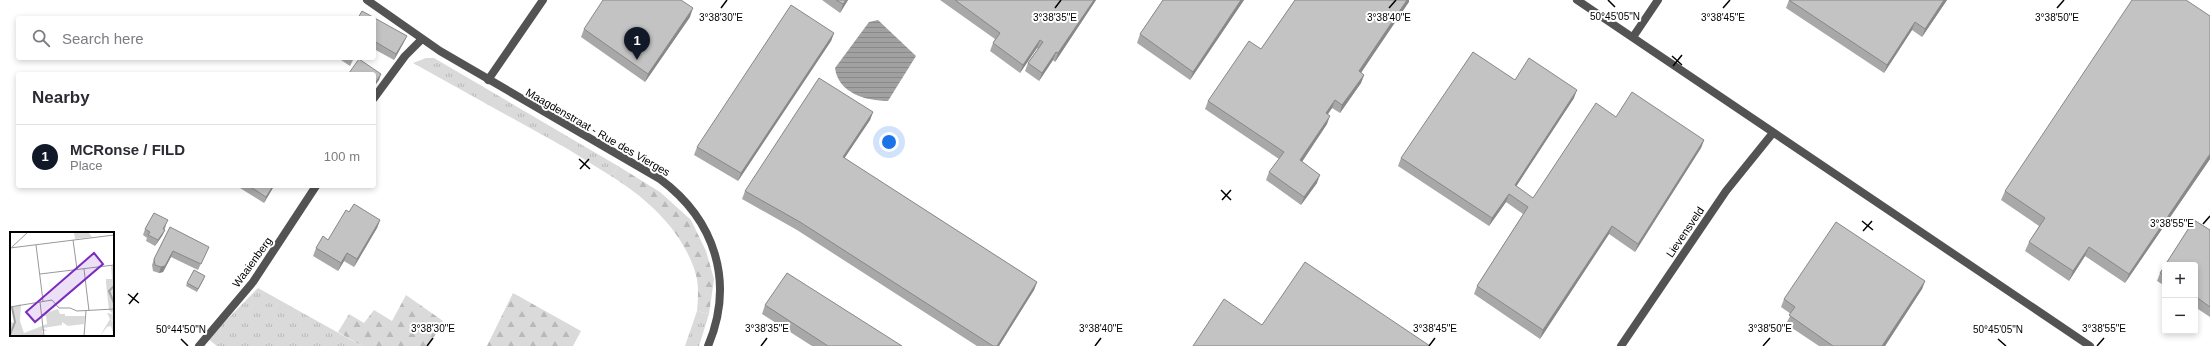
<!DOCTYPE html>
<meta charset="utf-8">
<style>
:root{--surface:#fff;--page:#f7f7f7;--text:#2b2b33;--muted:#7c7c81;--line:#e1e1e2;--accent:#111827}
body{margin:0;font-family:Arial,sans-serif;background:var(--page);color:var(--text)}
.controls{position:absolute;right:12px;bottom:12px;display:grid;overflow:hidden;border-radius:4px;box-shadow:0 2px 6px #0003}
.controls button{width:36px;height:36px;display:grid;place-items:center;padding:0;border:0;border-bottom:1px solid var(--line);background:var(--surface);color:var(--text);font:20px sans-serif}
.you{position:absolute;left:889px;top:142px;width:14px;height:14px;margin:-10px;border:3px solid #fff;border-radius:50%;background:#1a73e8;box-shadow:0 0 0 6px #1a73e833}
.badge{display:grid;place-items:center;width:26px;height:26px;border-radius:50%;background:var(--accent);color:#fff;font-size:13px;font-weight:700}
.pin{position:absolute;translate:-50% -33px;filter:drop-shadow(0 1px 2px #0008)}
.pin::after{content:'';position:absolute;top:21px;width:14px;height:12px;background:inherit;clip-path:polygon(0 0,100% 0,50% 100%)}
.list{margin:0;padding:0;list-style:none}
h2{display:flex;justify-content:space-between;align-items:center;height:52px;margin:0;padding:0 16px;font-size:17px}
h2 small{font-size:13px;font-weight:400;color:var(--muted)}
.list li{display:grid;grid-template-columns:26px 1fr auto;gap:12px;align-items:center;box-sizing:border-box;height:64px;padding:0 16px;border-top:1px solid var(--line)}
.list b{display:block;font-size:15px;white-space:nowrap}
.list p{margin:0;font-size:13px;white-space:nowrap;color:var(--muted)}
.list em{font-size:13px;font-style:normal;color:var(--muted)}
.icon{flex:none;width:22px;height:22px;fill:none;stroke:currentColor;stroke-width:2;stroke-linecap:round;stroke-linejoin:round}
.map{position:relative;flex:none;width:2210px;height:346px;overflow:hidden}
.search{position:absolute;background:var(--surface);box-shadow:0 2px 6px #0003;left:16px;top:16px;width:360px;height:44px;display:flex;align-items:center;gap:10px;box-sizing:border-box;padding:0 14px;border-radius:4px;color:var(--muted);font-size:15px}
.panel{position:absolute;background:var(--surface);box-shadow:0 2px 6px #0003;left:16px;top:72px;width:360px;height:116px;border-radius:4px}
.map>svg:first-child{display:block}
</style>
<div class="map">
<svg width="2210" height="346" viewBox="0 0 2210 346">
<defs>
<pattern id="grass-tufts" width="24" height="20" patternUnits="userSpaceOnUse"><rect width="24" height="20" fill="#dadada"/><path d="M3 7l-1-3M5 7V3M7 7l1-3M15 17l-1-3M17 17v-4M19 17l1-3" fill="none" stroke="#b9b9b9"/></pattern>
<pattern id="forest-firs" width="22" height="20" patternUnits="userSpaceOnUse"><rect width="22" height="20" fill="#dadada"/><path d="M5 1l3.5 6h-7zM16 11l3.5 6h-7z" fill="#b9b9b9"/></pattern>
<pattern id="water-rules" width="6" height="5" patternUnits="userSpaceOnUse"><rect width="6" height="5" fill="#a1a1a1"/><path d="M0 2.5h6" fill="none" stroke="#898989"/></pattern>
</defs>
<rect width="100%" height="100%" fill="#fff"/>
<path fill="url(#grass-tufts)" d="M426 58H434L618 166 611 176 566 148 413 63Z
M258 288 362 346H217L208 339Z
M697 311 709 314 699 346H685Z"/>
<path fill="url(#forest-firs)" d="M618 166 660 192 691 220 706 251 714 279 709 314 697 311C698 300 699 286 696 275 684 232 648 199 611 176Z
M513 293 581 331 573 346H487Z
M406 295 443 321 429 346H362L338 332 349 314 364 323 374 310 392 321Z"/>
<path fill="url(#water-rules)" d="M878 20 916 56 888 101C866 101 838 93 835 68L869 22Z"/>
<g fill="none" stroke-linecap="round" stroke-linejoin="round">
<path stroke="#535353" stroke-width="8" d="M367 0 440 51 660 179C715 220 735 282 708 346
M1577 0 2090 346
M1633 37 1658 0
M488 80 543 0
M374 98 405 56 422 39
M199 346 253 282 316 186
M1621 346 1726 191 1772 134"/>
</g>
<path fill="#a8a8a8" d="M822 0H848L840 13Z
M940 0H1096L1055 62 1053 60 1039 81 1025 71 1028 63 1038 49 1037 48 1020 73 990 51 993 43 995 39Z
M1163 0H1244L1190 80 1137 43 1140 34Z
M1295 0H1409L1361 73 1364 75 1361 83 1340 113 1332 108 1328 114 1327 124 1302 162 1317 183 1301 205 1266 180 1269 172 1279 159 1205 109 1208 101 1261 49Z
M1789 0H1947L1922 37 1912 30 1884 73 1786 8Z
M690 17 645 82 581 37 584 29Z
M374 18 404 42 394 60 374 49Z
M834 33 831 41 738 181 694 155 697 147Z
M338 58H354L350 66Z
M1515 80 1574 98 1516 186 1533 198 1616 117 1704 140 1701 148 1635 252 1609 234 1540 339 1474 294 1477 286 1523 214 1506 202 1489 226 1398 166 1401 158Z
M873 112 870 120 844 158 1037 282 1034 290 999 346H977L797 230 742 199 745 191Z
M2210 159 2125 283 2085 256 2069 281 2025 251 2029 242 2039 226 2001 200 2005 191Z
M241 186H274L264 203 240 188Z
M349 212 380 220 377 228 354 267 344 261 338 271 313 256 316 248 328 240Z
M2194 220 2210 230V317L2195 307V265H2165V286L2157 281 2160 273Z
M166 226 164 230H165L162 236 155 246 146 241 147 238 143 235 145 229Z
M170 227 206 253 198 270 171 257 163 272 159 273 153 271 152 265 154 259Z
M204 279 197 292 186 286 187 283Z
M1925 281 1922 289 1885 346H1819L1786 324 1791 314 1781 307 1784 299Z
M765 305 902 346H812L762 314Z"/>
<path fill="#888" d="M846 0H848L840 13 843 4Z
M1094 0H1096L1055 62 1058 53Z
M1241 0H1244L1190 80 1193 72Z
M1407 0H1409V2L1356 80 1359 71Z
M1944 0H1947L1922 37 1925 29Z
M693 8 690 17 645 82 648 74Z
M1915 22 1912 30 1884 73 1887 65Z
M834 33 831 41 738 181 741 173Z
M407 36 404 42 394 60 396 54Z
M1040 40 1037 48 1020 73 1023 65Z
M1056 52 1053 60 1039 81 1042 73Z
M381 74 379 80 374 87V85Z
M1364 75 1361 83 1340 113 1342 105Z
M1577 90 1574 98 1512 193 1515 185Z
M1335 100 1332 108 1323 121 1326 113Z
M873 112 870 120 840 165 843 157Z
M1330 116 1327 124 1297 169 1300 160Z
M1704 140 1701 148 1635 252 1638 244Z
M2210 154V159L2125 283 2129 274Z
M1320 175 1317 183 1301 205 1304 197Z
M273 186H274L264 203 266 197Z
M1509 194 1506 202 1489 226 1492 218Z
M168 220 162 234 165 230 162 236 155 246Z
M380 220 377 228 354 267 357 259Z
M1612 226 1609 234 1540 339 1543 330Z
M2089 247 2085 256 2069 281 2073 271Z
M173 251 171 257 163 272 159 273 161 267Z
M347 253 344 261 338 271 341 263Z
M1925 281 1922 289 1885 346H1882Z
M1037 282 1034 290 999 346H997Z"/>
<path fill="#c3c3c3" stroke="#888" d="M603 0H681L693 8 648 74 584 29Z
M836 0H846L843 4Z
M955 0H1094L1058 53 1056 52 1042 73 1028 63 1043 42 1040 40 1023 65 993 43 1000 33Z
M1163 0H1241L1193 72 1140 34Z
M1295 0H1407L1359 71 1364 75 1342 105 1335 100 1326 113 1330 116 1300 160 1320 175 1304 197 1269 172 1284 152 1208 101 1249 41 1261 49Z
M1789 0H1944L1925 29 1915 22 1887 65Z
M2132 0H2186L2210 16V154L2129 274 2089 247 2073 271 2029 242 2045 218 2005 191Z
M791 5 834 33 741 173 697 147Z
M362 11 407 36 396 54 374 41V18H358Z
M1473 52 1515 80 1529 58 1577 90 1515 185 1533 198 1596 103 1616 117 1632 92 1704 140 1638 244 1612 226 1543 330 1477 286 1528 207 1509 194 1492 218 1401 158Z
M359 59 381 74 374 85V74H351L349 73Z
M819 78 873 112 843 157 1037 282 997 346H993L800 222 745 191Z
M249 186H273L266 197Z
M354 204 380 220 357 259 347 253 341 263 316 248 323 236 328 240 346 210 349 212Z
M154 213 168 220 163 229 165 230 158 240 148 235 150 232 145 229Z
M2194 220 2210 230V307L2195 296V265H2165V276L2160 273Z
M1836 222 1925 281 1882 346H1833L1789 315 1795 307 1784 299Z
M170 227 209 247 201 264 173 251 165 266 161 267 155 265 154 259Z
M1305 262 1430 346H1193L1224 299 1262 325Z
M194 270 205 276 198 289 187 283Z
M787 273 902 346H828L765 305Z"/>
<path fill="none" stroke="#000" stroke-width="1.5" d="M1608 0 1615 7M721 8 727 0M1055 8 1061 0M1389 8 1396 0M1723 8 1730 0M2057 8 2064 0M1672 56 1682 65M1673 66 1682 55M579 159 590 169M580 169 589 159M1221 190 1231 200M1222 200 1231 190M1862 221 1873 230M2203 224 2210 216M1863 231 1872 221M128 294 139 303M129 304 138 293M181 339 188 346M1998 339 2006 346M427 346 433 338M761 346 767 338M1095 346 1101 338M1429 346 1435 338M1763 346 1770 338M2097 346 2104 338"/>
<g text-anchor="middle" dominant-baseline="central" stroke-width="4" stroke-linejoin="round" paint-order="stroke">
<g font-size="11" fill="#000" stroke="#fff">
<text transform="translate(598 132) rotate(30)">Maagdenstraat - Rue des Vierges</text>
<text transform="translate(1685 232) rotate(-56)">Lievensveld</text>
<text transform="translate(252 262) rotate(-54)">Waaienberg</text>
</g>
</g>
<g transform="translate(10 232)">
<rect width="104" height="104" fill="#fff"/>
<path d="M58 0H78L82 5 65 7 64 1ZM11 72 10 89 14 101 37 92 36 84H32V82L48 77 50 82H55V84H75L74 92 58 94 52 90V93L33 96 37 99H32L34 104H0L3 98 0 96V90L5 91 3 75ZM97 81 103 82 101 88 104 90V104L101 94 97 95 90 104 100 87Z" fill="#dadada"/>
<path d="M101 34H104V90L101 87 103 82 99 78 96 51V47H102Z" fill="#dadada"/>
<path fill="none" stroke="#a1a1a1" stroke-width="2" d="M104 54 99 59 104 71M0 103 5 90 2 75"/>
<path fill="none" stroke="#999" stroke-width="1" d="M63 8 67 37M26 13 33 69M2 15 18 0M0 16 104 3M74 37 79 79M30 42 104 33M30 70 34 104M0 75 42 68 49 76H60L67 79 104 77M74 104 76 79"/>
<path fill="#7b2cbf" fill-opacity="0.15" stroke="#7b2cbf" stroke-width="2" d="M84 21 93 32 25 90 16 80Z"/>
<rect width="104" height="104" fill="none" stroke="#000" stroke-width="2"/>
</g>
<g font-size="10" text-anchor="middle" fill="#000" stroke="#fff" stroke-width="4" stroke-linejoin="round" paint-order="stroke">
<text x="1615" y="20">50°45'05"N</text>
<text x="721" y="21">3°38'30"E</text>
<text x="1055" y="21">3°38'35"E</text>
<text x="1389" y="21">3°38'40"E</text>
<text x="1723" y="21">3°38'45"E</text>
<text x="2057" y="21">3°38'50"E</text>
<text x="2172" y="227">3°38'55"E</text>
<text x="433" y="332">3°38'30"E</text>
<text x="767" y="332">3°38'35"E</text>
<text x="1101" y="332">3°38'40"E</text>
<text x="1435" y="332">3°38'45"E</text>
<text x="1770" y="332">3°38'50"E</text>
<text x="2104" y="332">3°38'55"E</text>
<text x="181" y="333">50°44'50"N</text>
<text x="1998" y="333">50°45'05"N</text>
</g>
</svg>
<div class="controls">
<button>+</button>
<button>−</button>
</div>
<div class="you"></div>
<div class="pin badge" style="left:637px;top:60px">1</div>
<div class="search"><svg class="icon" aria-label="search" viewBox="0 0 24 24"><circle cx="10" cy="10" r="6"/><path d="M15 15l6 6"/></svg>Search here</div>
<section class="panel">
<h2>Nearby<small></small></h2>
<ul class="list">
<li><span class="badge">1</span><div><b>MCRonse / FILD</b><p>Place</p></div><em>100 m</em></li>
</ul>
</section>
</div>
